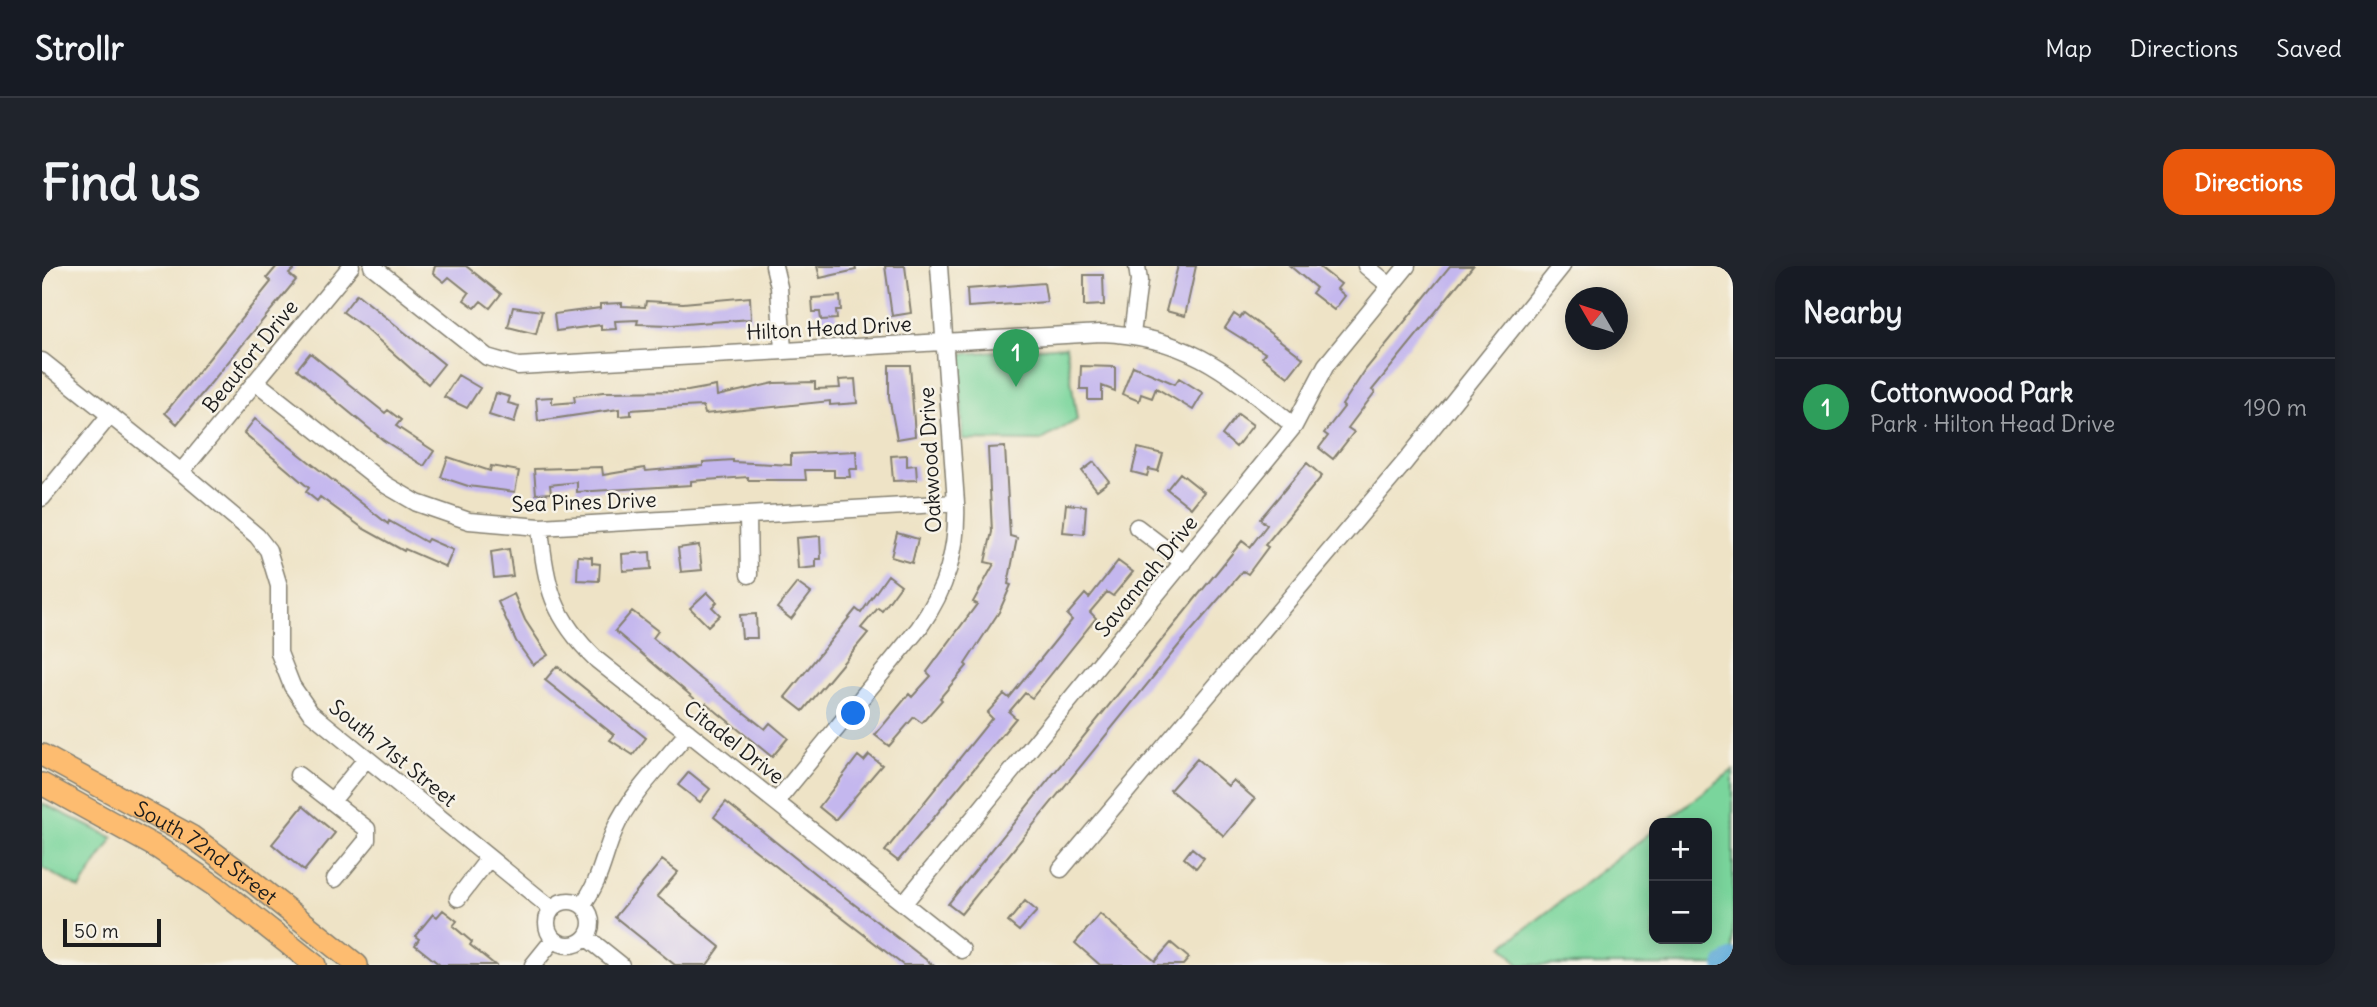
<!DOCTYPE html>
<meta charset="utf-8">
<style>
:root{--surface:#171b24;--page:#20242c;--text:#f1f3f6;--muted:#9ea1a6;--line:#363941;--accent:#ea580c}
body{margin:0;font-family:Delius,sans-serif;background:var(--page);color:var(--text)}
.controls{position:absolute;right:21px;bottom:21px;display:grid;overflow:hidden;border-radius:14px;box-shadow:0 4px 18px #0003}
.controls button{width:63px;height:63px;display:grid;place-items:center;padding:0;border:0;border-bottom:2px solid var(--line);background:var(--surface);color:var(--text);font:35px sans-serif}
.compass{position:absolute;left:1523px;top:21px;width:63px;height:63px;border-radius:50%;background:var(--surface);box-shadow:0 4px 18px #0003;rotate:309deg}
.scale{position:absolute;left:21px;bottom:18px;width:98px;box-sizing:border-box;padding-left:7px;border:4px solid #1c1c1c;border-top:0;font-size:19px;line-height:24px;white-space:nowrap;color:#1c1c1c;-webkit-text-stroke:5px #f7f3e8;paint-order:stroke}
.you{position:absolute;left:812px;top:448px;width:24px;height:24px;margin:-18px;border:5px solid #fff;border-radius:50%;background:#1a73e8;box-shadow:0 0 0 10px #1a73e833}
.badge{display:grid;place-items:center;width:46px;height:46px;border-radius:50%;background:var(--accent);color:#fff;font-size:23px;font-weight:700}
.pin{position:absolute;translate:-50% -58px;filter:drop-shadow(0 2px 4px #0008)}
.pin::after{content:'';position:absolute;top:37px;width:24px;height:21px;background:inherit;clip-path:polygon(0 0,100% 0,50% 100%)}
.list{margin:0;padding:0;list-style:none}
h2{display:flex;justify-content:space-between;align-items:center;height:91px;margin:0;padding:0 28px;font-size:30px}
h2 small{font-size:23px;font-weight:400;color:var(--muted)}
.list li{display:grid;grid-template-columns:46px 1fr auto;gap:21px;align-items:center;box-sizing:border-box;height:98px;padding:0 28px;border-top:2px solid var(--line)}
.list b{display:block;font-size:26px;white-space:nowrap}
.list p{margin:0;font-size:23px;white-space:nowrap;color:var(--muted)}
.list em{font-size:23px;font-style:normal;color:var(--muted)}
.map{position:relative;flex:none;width:1691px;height:699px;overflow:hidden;border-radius:21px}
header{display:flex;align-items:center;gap:42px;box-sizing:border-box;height:98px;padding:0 35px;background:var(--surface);border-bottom:2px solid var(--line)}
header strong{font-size:33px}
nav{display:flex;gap:38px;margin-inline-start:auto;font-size:24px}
.intro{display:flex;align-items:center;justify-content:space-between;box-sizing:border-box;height:168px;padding:0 42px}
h1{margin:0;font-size:49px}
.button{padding:18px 32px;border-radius:21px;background:var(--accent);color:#fff;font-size:24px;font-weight:700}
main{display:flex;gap:42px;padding:0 42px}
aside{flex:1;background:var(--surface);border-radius:21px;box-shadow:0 4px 18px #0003}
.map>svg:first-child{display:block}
</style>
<header>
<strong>Strollr</strong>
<nav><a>Map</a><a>Directions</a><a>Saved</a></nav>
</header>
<div class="intro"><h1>Find us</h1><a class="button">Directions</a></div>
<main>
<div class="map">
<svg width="1691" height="699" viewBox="0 0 1691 699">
<rect width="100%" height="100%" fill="#f7f3e8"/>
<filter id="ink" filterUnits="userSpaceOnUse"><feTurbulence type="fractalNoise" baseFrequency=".0143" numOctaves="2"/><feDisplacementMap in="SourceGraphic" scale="14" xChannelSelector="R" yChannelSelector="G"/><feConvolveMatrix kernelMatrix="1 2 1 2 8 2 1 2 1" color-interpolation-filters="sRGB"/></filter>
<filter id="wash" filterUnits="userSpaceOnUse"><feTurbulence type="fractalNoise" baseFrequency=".00686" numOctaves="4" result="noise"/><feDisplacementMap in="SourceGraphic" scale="28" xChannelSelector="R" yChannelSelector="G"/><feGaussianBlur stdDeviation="1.57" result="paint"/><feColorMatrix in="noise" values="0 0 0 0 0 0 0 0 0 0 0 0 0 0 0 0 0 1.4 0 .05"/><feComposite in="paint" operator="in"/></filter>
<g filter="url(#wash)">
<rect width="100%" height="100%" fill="#eee3c6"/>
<path fill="#7ad59c" stroke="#4b785c" stroke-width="2" d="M1024 80 1035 154 998 175 921 174 917 88Z
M1691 504V699H1477L1461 680 1612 564V673H1665V557H1621Z
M0 537 71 572 38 623 0 602Z"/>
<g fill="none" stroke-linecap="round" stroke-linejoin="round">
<path stroke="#60acd9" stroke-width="23" d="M1684 699 1691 695"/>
</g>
<g id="blocks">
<path fill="#c4b7ee" d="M235 0H255L247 8 254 14 135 158 123 147 229 16 225 12Z
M393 0H424L459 28 448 42 439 35 433 42 422 34 427 27 407 11 402 16 391 7Z
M775 0H813L814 4 778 12Z
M843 0H863L869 47 850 50Z
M1136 0H1154L1143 50 1124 45Z
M1248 0H1276L1299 18 1295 23 1303 30 1292 44 1270 27 1274 22Z
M1408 0H1431L1330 124 1333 126 1306 162 1312 166 1291 193 1277 182 1286 170 1282 167 1302 141 1300 139 1324 103Z
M1042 9H1061L1062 39 1042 40Z
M1002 17 1005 36 926 41 925 23Z
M315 28 402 98 386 118 322 61 301 46Z
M798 30 799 44H794L795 53 779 54 778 46H771L770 32Z
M708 31 709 53 630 59 595 58 596 54 573 55 574 63 559 64V59L514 65 512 48 558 42V38L580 37V40L603 41 604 35 641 37Z
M471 41 500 45 494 68 466 61Z
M1202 47 1261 92 1246 111 1220 91 1223 87 1183 62 1192 48 1198 52Z
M268 87 343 147 346 144 359 154 354 160 392 185 382 200 341 174 255 103Z
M847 99H868L873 170 855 173 847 131Z
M1039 100 1073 101V125L1060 120V134H1046V123H1038Z
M1091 100 1133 118 1137 112 1161 127 1151 144 1114 122 1110 132 1099 128 1097 135 1080 128Z
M416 109 438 122 425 142 402 131Z
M813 113 815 137 788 139V135L663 148 661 140 620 142 589 144V149L577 150V143L496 155 494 132 510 131V138L533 136 532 130 561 126 646 125 674 120 675 130 732 117 773 116V123L798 122 797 114Z
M454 127 468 131 466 137 477 140 472 157 447 149Z
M1196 148 1211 159 1194 181 1180 169Z
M213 153 346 258 347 255 384 276 386 273 411 284 404 301 363 283 362 285 322 263 278 231 275 235 264 226 267 222 202 167Z
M963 181 968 270 975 272 966 318 969 319 957 346 923 398 925 400 898 432 900 434 880 457 872 451 847 480 833 469 867 428 870 431 889 410 885 406 935 338 931 336 952 298 943 296 950 266 946 182Z
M1096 182 1121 188 1116 205 1107 203 1105 210 1090 206Z
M814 185 815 203H807L808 211H792V204H763L764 214H706V211L649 215V219L535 226V216L508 219 509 227 494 228 492 203 560 201 561 209 603 202 604 205 661 200V196L691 194V196L749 199V188Z
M865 189V200L874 199 875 214 851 215 849 190Z
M406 191 448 205 449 200 477 205 473 226 426 220 399 211Z
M1052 196 1067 215 1055 224 1040 205Z
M1265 197 1280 210 1223 279 1226 281 1206 308 1201 305 1137 379 919 648 906 638 1200 275 1208 281 1225 259 1218 253Z
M1138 207 1162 226 1149 242 1125 223Z
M1024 238 1044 240 1042 268 1021 266Z
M855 267 876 273 870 297 849 291Z
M778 270 779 293H774V301L756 303 754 272Z
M657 279 660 304 639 306 636 282Z
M467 283 471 310 452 312 449 286Z
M608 286 609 303 581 305 580 288Z
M536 290 550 291V297L558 298 557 315 535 314Z
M1076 295 1091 306 1071 330 1065 326 1048 346 1054 352 990 432 983 427 967 446 974 452 856 595 843 585 950 452 945 447 962 428 967 432 1030 354 1025 349 1043 328 1047 332Z
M846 309 859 319 840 345 836 342 819 362 826 367 761 445 743 431 814 343 819 347Z
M755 317 769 327 749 353 735 342Z
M665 326 675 336 670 341 678 349 666 360 648 342Z
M472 328 483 354 506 389 491 399 474 375 456 336Z
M590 345 616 365 611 372 653 408 723 463 728 457 746 472 730 491 664 437 661 440 573 365Z
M714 348 715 372H700L698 349Z
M515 400 604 472 591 489 568 474 572 469 503 414Z
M827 489 840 499 793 554 777 541 816 490 822 495Z
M1155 493 1186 520 1191 514 1213 533 1182 570 1128 524Z
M647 506 668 523 658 536 636 519Z
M684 536 782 615 891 699H861L704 577 672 551Z
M261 540 293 567 262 605 230 578Z
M1150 582 1162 592 1154 602 1142 592Z
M620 594 636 606 615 630 678 681 665 699H633L573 651Z
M983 635 995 645 977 665 966 656Z
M401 644 415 655 411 660 430 676 428 679 453 699H398L373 679 377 673 373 670 391 648 395 651Z
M1058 648 1113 695 1129 677 1147 692 1141 699H1058L1033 677Z"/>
</g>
</g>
<g filter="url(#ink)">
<use href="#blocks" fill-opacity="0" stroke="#858071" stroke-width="2"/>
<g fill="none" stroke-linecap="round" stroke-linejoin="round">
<defs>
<path id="minor" d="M330 0 445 91 476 100 1059 67C1147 70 1188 108 1252 160
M732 0 737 21 741 85
M1324 0 1348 20
M1090 68 1097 15 1095 0
M0 95 139 206 215 270 226 284 237 320V387L250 420 268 446 510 643
M214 116 344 219 375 237 427 255 498 261 914 237
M139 206 309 0
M0 232 68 149
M706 251 707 309
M498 261C503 320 511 352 555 394L920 684
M1095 261 1142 297
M256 509 325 563V574L293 613
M290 535 324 493
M734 536 877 362C904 323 916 285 914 237L897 0
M1019 603 1363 196 1520 0
M416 632 447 592
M505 657a22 22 0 1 1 44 0a22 22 0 1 1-44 0Z
M862 637 1252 160 1284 99 1365 0
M540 639C559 615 561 590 573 563 587 530 623 495 646 466
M544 671 579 699
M491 699 512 673"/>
<g id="major">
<path id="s1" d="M0 489 149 570 202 609 315 699"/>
<path d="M0 518 116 582 173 620 273 699"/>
</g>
</defs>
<use href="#minor" stroke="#858071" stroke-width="19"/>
<use href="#major" stroke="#858071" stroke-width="24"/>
<use href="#minor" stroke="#fff" stroke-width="16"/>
<use href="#major" stroke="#fdbc70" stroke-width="21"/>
</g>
</g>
<g text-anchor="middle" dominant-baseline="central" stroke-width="5" stroke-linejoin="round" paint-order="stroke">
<g font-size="21" fill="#1c1c1c" stroke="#f7f3e8">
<text transform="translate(787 62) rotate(-3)">Hilton Head Drive</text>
<text transform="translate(208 90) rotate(-51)">Beaufort Drive</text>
<text transform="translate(888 194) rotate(-93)">Oakwood Drive</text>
<text transform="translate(542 236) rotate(-2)">Sea Pines Drive</text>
<text transform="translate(1104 310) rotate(-51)">Savannah Drive</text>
<text transform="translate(692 476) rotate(38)">Citadel Drive</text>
<text transform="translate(351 487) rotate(39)">South 71st Street</text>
<text stroke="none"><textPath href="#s1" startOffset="191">South 72nd Street</textPath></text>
</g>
</g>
</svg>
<div class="controls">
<button>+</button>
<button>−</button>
</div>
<svg class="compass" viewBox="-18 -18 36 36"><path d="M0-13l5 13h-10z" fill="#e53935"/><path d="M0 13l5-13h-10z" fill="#9ea1a6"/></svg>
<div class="scale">50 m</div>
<div class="you"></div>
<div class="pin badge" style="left:974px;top:121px;background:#2e9e5b">1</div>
</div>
<aside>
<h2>Nearby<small></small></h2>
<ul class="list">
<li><span class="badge" style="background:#2e9e5b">1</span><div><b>Cottonwood Park</b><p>Park · Hilton Head Drive</p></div><em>190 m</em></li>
</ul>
</aside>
</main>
